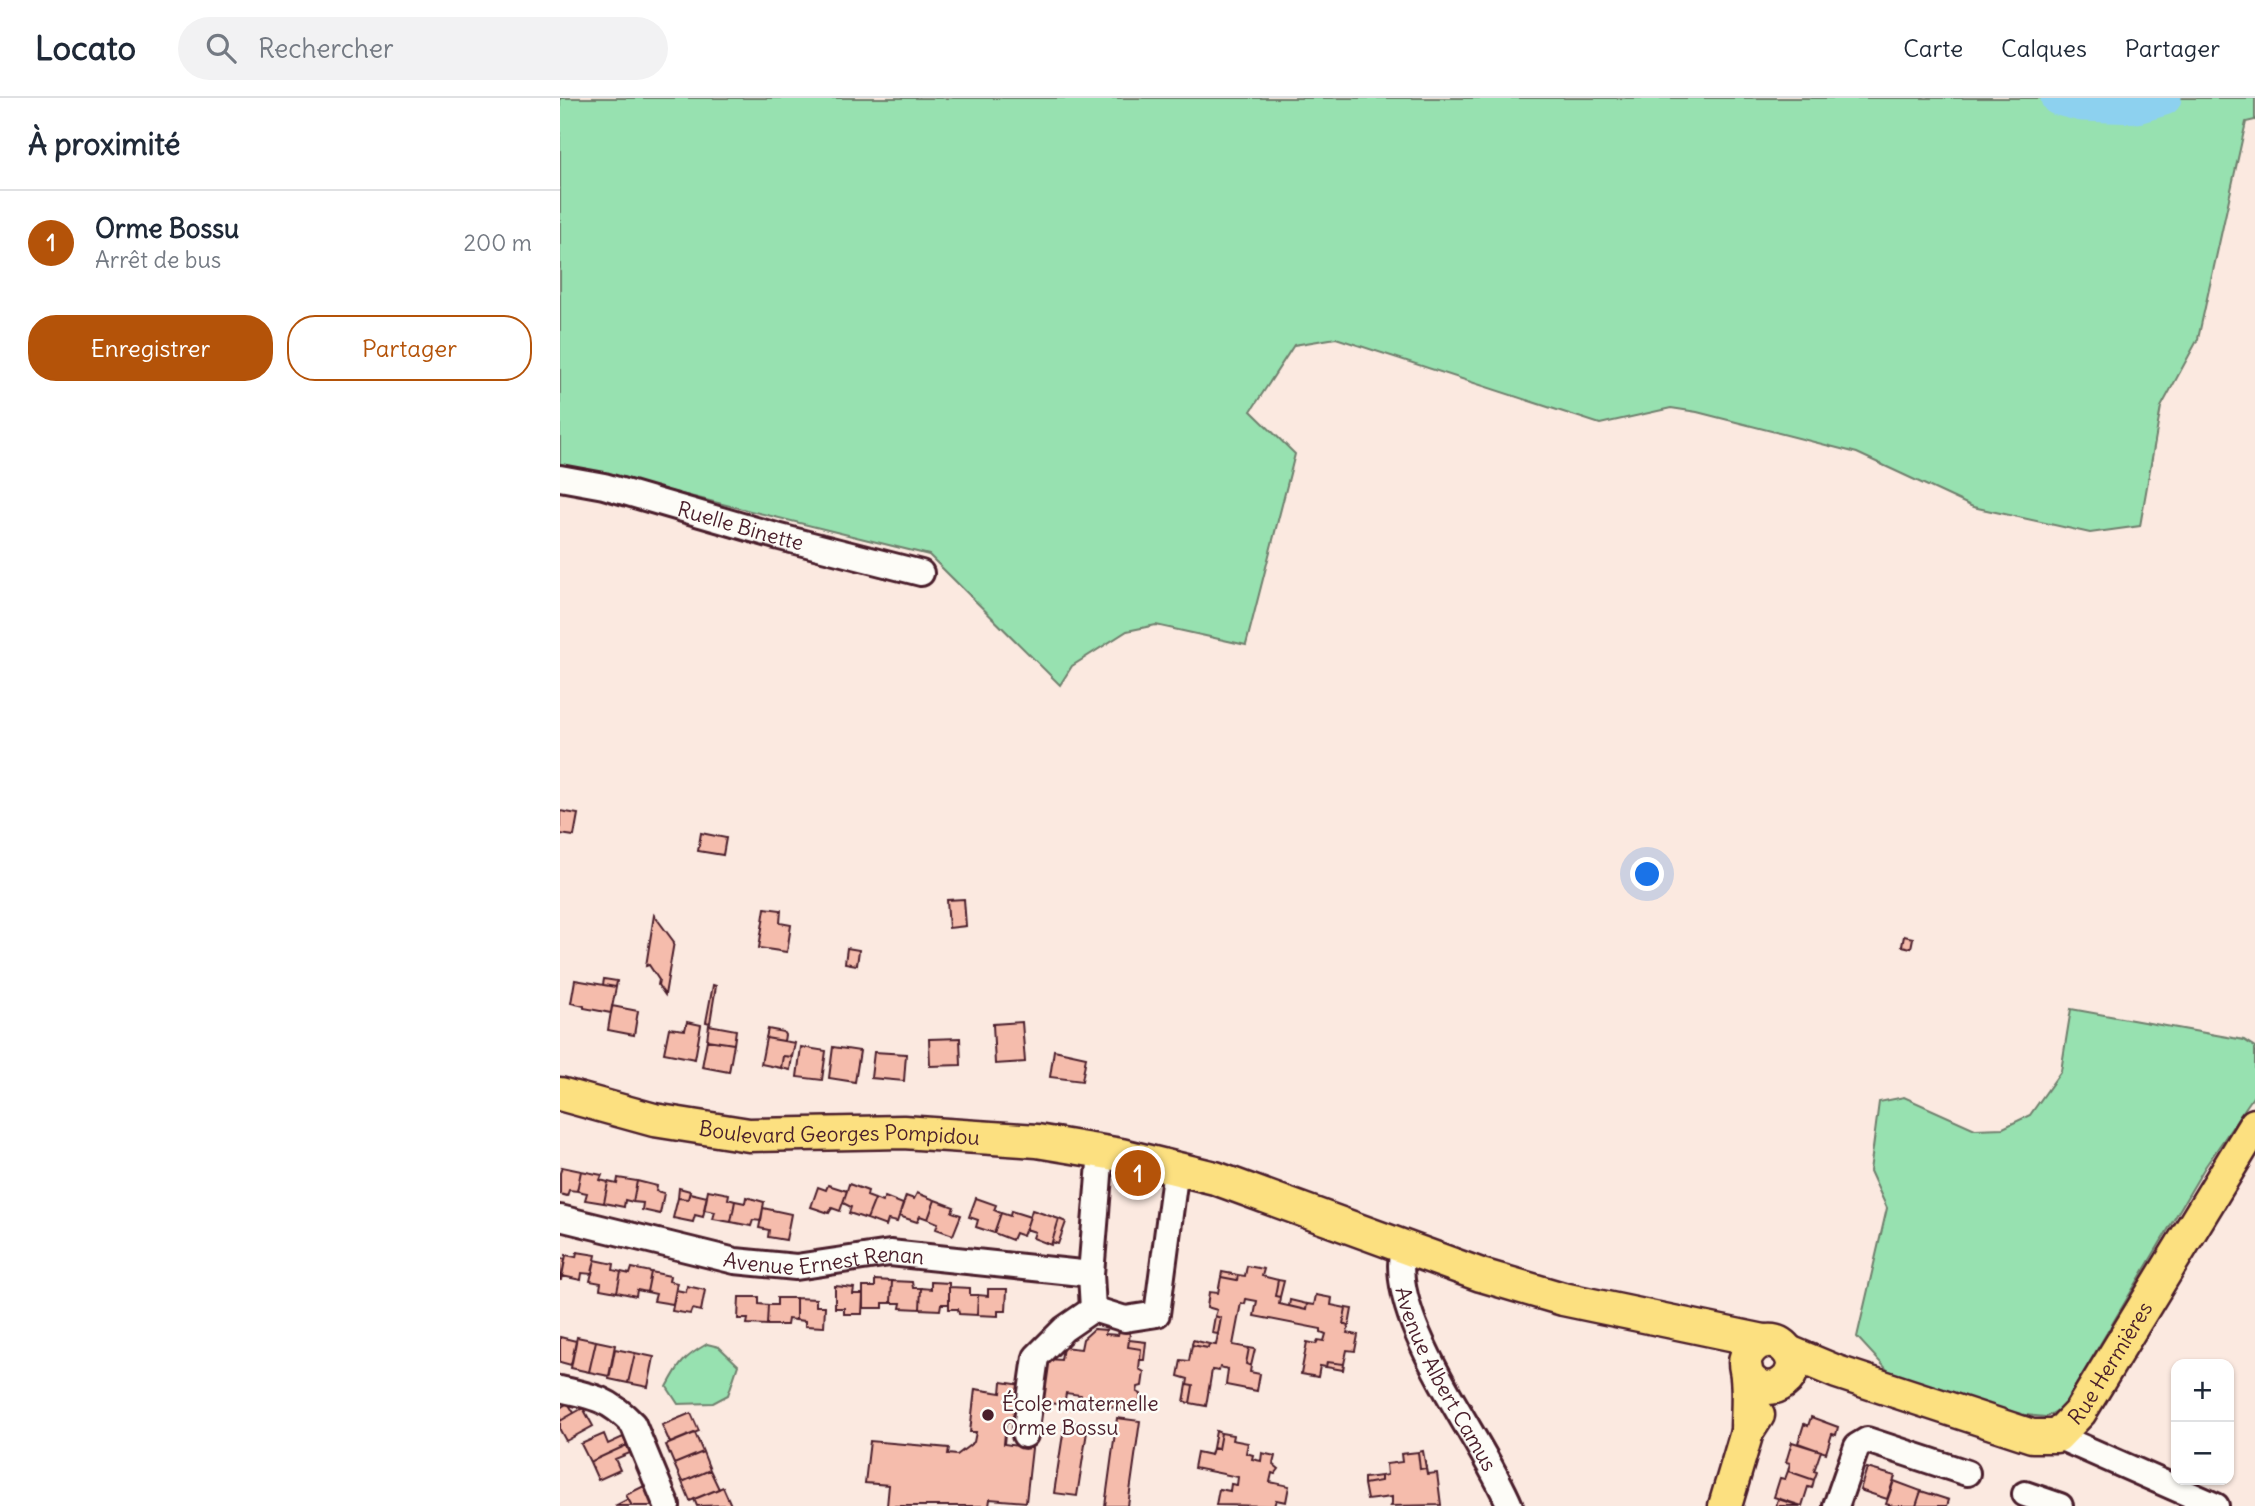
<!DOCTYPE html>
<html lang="fr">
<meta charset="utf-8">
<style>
:root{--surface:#fff;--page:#f2f2f3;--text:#1f2937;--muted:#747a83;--line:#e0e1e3;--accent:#b45309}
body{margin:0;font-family:Delius,sans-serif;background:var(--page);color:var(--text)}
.controls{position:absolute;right:21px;bottom:21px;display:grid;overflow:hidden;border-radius:14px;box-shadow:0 2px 5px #0004}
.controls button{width:63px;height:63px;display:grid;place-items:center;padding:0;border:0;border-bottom:2px solid var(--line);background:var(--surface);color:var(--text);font:35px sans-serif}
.you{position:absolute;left:1088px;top:777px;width:24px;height:24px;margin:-18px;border:5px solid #fff;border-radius:50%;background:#1a73e8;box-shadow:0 0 0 10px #1a73e833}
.badge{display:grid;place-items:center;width:46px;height:46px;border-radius:50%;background:var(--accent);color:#fff;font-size:23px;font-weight:700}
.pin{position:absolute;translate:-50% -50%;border:4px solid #fff;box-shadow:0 2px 7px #0006}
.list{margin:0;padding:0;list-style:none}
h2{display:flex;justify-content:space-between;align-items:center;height:91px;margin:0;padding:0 28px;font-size:30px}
h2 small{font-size:23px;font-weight:400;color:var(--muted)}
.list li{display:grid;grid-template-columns:46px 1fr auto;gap:21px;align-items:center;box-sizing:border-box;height:105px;padding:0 28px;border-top:2px solid var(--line)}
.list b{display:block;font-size:26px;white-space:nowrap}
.list p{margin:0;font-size:23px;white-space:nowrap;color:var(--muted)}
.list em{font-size:23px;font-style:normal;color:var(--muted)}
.actions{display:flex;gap:14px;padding:21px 28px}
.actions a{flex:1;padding:16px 0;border:2px solid var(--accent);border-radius:28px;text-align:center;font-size:24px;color:var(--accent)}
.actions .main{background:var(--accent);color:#fff}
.icon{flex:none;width:38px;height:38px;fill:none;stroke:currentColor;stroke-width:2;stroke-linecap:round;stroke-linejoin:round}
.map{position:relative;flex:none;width:1695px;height:1408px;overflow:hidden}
header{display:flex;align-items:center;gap:42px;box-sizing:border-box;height:98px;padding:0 35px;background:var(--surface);border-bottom:2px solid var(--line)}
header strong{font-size:33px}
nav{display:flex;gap:38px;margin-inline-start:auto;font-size:24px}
.search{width:490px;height:63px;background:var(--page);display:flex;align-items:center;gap:18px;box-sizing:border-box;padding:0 24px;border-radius:38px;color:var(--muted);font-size:26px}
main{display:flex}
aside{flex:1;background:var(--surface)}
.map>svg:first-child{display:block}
</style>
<header>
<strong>Locato</strong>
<div class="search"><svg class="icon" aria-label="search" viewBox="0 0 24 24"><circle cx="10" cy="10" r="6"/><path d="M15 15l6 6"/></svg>Rechercher</div>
<nav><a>Carte</a><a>Calques</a><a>Partager</a></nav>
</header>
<main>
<aside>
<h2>À proximité<small></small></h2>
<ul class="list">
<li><span class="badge">1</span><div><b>Orme Bossu</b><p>Arrêt de bus</p></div><em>200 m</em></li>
</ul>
<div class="actions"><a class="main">Enregistrer</a><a>Partager</a></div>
</aside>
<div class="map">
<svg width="1695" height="1408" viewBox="0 0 1695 1408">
<rect width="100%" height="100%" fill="#fbe9e0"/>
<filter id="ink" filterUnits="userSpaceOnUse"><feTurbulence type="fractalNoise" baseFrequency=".0143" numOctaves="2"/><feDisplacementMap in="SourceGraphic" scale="14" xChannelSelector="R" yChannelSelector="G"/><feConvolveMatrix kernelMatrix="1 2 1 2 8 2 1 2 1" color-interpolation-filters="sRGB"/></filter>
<g filter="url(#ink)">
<path fill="#97e1b0" stroke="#70806e" stroke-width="2" d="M0 0H1695V22L1686 24 1638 241 1601 309 1580 428 1530 435 1413 409 1297 355 1137 314 1111 310 1040 326 776 240 734 247 691 313 735 356 686 547 596 527 567 533 512 568 500 587 369 457 0 366Z
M1511 911 1684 942 1695 949V996L1645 1069 1503 1309 1486 1319 1454 1316 1331 1276 1297 1239 1327 1110 1310 1073 1319 1004 1344 999 1415 1031 1443 1030 1470 1017 1501 973Z
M147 1246 159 1249 178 1267 168 1297 153 1305 118 1306 107 1289C119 1266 124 1259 147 1246Z"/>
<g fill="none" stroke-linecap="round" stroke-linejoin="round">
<path stroke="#8dd1ef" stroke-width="35" d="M1498 0 1522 6 1577 8 1604 0"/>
</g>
<path fill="#f5bcac" stroke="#4a1f2b" stroke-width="2" d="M0 713 18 716 14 738 0 736Z
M141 735 166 740 163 757 138 753Z
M404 801 406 828 389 830 387 802Z
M205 810 221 812 220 825 231 827 227 854 199 850Z
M94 817 114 844 105 897 98 887 99 882 89 867 86 868Z
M1344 838 1353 840 1351 850 1342 848Z
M287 850 299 852 297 867 285 865Z
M44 881 57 883 56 889 43 887Z
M15 882 56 889 51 915 24 910V908L11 905Z
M153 887 156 888 150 925 146 924Z
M52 908 78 913 74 937 48 932Z
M127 924 141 927 135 961 104 955 109 930 125 932Z
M462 924 465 964 435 966 433 926Z
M149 927 176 932 174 946 147 942Z
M208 931 223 934 225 937 224 943 206 940Z
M206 940 235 945 232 959 223 958 221 970 201 966Z
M400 940 401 967 370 968 369 941Z
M147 942 174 946 169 974 142 969Z
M241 949 266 953 262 982 237 979Z
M273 949 300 953 295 984 269 980Z
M494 952 526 959 522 983 490 979Z
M314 954 346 956 344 983 311 980Z
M223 958 232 959 230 972 221 970Z
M2 1069 21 1073 17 1093 9 1092 7 1098 0 1096V1075Z
M21 1073 42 1077 40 1082 48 1084 44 1105 25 1102 27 1095 17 1093Z
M58 1080 77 1083 73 1104 65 1102 64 1109 44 1105 48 1084 57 1086Z
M77 1083 97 1088 96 1093 104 1095 100 1116 82 1112 83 1105 73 1104Z
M289 1086 308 1093 307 1098 315 1101 307 1121 289 1115 291 1109 283 1105Z
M268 1087 287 1093 280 1113 272 1110 269 1115 251 1109 258 1089 266 1092Z
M119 1090 130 1093 128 1101 118 1100Z
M148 1092 169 1096 168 1101 175 1103 171 1124 153 1121 155 1114 144 1112Z
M130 1095 147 1099 143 1119 135 1117 133 1124 113 1120 118 1100 128 1101Z
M357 1095 375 1102 368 1121 360 1118 357 1124 339 1118 346 1098 354 1101Z
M186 1099 204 1104 201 1123 193 1122 191 1128 171 1124 175 1103 185 1105Z
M325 1099 343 1106 337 1124 328 1122 326 1128 307 1121 315 1101 322 1104Z
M416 1100 436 1107 434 1112 441 1115 434 1135 416 1129 418 1122 409 1119Z
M375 1102 394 1109 392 1114 401 1117 393 1137 376 1131 378 1125 368 1121Z
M203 1110 231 1116 226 1142 208 1139 209 1132 199 1130Z
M472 1112 499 1121 491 1147 473 1140 475 1134 466 1131Z
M451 1113 470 1119 463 1138 455 1135 452 1142 434 1135 441 1115 450 1118Z
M499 1121 506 1124 498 1146 492 1144Z
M17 1154 36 1157 32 1176 22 1175 21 1182 2 1178 6 1157 16 1159Z
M0 1160 5 1161 1 1182H0Z
M35 1162 54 1166 53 1172 61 1174 57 1194 40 1191 41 1185 30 1183Z
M687 1168 704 1171 702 1178 718 1182 715 1198 720 1199 719 1206 746 1212 747 1206 754 1207 756 1197 772 1200 771 1207 786 1210 783 1226 789 1228 787 1235 798 1237 795 1253 787 1252 784 1266 767 1264 766 1269 760 1268 758 1279 741 1276 747 1244 756 1246 758 1242 764 1243 766 1236 761 1234V1231L694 1218 697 1203 686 1201 685 1206 681 1205 673 1247 689 1250 686 1266 691 1268 690 1274 700 1276 697 1293 666 1287 668 1271 660 1269 659 1273 652 1272 646 1308 630 1305 633 1288 627 1287 628 1281 618 1278 621 1262 629 1263 632 1247 648 1250 649 1246 656 1247 661 1220 655 1218 657 1212 647 1209 649 1194 658 1195 661 1179 677 1182 678 1177 685 1178Z
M72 1170 91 1174 87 1194 77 1192 76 1198 57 1194 61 1174 70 1176Z
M91 1174 110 1178 109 1183 117 1185 113 1206 94 1203 96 1196 87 1194Z
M662 1174 678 1177 677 1182 661 1179Z
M315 1182 332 1183 331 1205H323V1210H303V1189H315Z
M718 1182 724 1183 720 1199 715 1198Z
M332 1183 352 1184 353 1190H361L360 1211 340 1210 341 1205H331Z
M371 1184 389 1185V1206H381L380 1212 360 1211 361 1190 371 1191Z
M127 1188 145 1192 141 1213 132 1211 130 1216 112 1213 116 1192 126 1194Z
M275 1188 294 1190 293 1196H303L302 1216H284V1210H275Z
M389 1189 410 1190V1197H418L417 1217 399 1216 398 1211H389Z
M428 1191H447L446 1213H438V1218L417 1217 418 1197 428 1198Z
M179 1199H199V1206L208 1207 207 1227 187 1226 188 1221H178Z
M217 1200H236V1222L228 1221 227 1227H207L208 1207H217Z
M236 1200 256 1201V1208H265L264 1229 245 1228V1223L236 1222Z
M730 1202 747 1206 746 1212 729 1208Z
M786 1210 792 1211 789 1228 783 1226Z
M655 1218 661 1220 658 1236 652 1235Z
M534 1231 546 1232 545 1236 558 1237 559 1233 570 1235 568 1249 581 1251 579 1271 584 1274 582 1288 578 1289 577 1294 581 1296 579 1311 577 1313 538 1307H522L520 1306 521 1297 506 1295 504 1307 482 1304 488 1261 501 1262 503 1249 521 1251 523 1241Z
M0 1239 16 1243 11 1267 0 1264Z
M17 1239 36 1243 29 1274 11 1270Z
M569 1242 586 1244 584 1262H580L581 1251 568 1249Z
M633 1242 649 1246 648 1250 632 1247Z
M36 1243 55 1247 49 1278 29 1274Z
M689 1250 695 1251 691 1268 686 1266Z
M55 1251 75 1255 68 1285 49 1281Z
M75 1255 94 1259 88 1289 68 1285Z
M767 1264 784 1266 783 1272 766 1269Z
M442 1284 462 1287 459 1313 454 1312 453 1321 446 1325 444 1346 472 1350 466 1404 430 1401 429 1408H327L329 1387 305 1385 310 1343 389 1350 388 1356 397 1357 414 1344 416 1334H410L415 1291 441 1295Z
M627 1287 633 1288 630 1305 624 1304Z
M8 1305 14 1315 0 1323V1310Z
M23 1310 33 1328 6 1343 0 1332V1323Z
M131 1315 139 1333 110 1345 102 1327Z
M1251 1319 1278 1329 1276 1337 1272 1336 1266 1355 1238 1345 1244 1326 1248 1328Z
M557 1320 580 1323 568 1408H545Z
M505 1323 528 1327 517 1398 494 1395Z
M656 1333 661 1335 658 1351 653 1350Z
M135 1335 143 1354 114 1366 106 1347Z
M661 1335 673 1337 672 1342 688 1345 686 1355 693 1357 692 1361 701 1363 702 1355 715 1358 713 1366 719 1371 715 1376 712 1375 710 1384 729 1388 726 1404 716 1402 714 1408 656 1407 659 1391 670 1393 671 1386 677 1387 678 1379 634 1370 637 1354 651 1357 653 1350 658 1351Z
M44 1336 48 1346 63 1339 67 1347 30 1364 21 1346Z
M1232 1344 1261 1353 1254 1373 1257 1374 1254 1382 1228 1373 1230 1365 1226 1364Z
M67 1347 70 1355 55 1361 60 1372 38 1382 30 1364Z
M863 1353 866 1370 860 1371 858 1354Z
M143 1354 150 1372 122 1384 114 1366Z
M858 1354 860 1371 866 1370 867 1376 877 1375 881 1407 830 1408 832 1405V1399L807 1402 804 1386 821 1383V1378L827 1377 826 1366 842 1364 841 1356Z
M1307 1370 1335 1378 1327 1401 1300 1392Z
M150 1372 159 1391 130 1403 122 1384Z
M1228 1373 1254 1382 1252 1390 1248 1389 1242 1408 1214 1399 1220 1380 1225 1381Z
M821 1378V1383L804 1386V1380Z
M1334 1383 1361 1393 1356 1408H1333L1326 1406Z
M84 1388 95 1408H72L66 1397Z
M163 1389 171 1407 137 1408 134 1401Z
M1361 1393 1389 1402 1387 1408H1356Z
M68 1401 72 1408H55Z
M1218 1401 1240 1408H1216Z"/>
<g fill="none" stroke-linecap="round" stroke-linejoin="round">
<defs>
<g id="minor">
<path id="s1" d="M0 380 44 388 216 438 361 475"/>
<path d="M541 1053 531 1176 533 1211 565 1221 597 1216 616 1070"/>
<path id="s2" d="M0 1120 175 1163 236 1169 330 1155 531 1176"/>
<path id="s3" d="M843 1149C826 1223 922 1339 950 1408"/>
<path d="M0 1291C33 1298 49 1301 73 1326L107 1408"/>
<path d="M465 1337 476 1259 504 1231 533 1211"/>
<path d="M1497 1338 1656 1408"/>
<path d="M1465 1396 1500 1408"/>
<path d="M1276 1408 1297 1348 1307 1342 1407 1375"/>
</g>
<g id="major">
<path id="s4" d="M0 996 94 1022 189 1037 343 1034 477 1043 561 1057 655 1080 921 1177 1003 1201 1204 1243"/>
<path id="s5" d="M1229 1254 1277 1274 1472 1338H1497L1520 1314 1695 1027"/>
<path d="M1187 1277C1209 1309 1249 1274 1226 1251 1221 1245 1214 1242 1206 1243 1197 1244 1190 1250 1186 1259 1183 1266 1187 1272 1187 1280 1189 1298 1187 1316 1187 1334"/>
<path d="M1165 1408 1187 1334 1198 1317"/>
</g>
</defs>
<use href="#minor" stroke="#4a1f2b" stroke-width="30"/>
<use href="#major" stroke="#4a1f2b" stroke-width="37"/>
<use href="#minor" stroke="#fdfcf7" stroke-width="24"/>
<use href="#major" stroke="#fce080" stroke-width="32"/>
</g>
</g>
<circle fill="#4a1f2b" stroke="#fdfcf7" stroke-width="2.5" cx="428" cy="1317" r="7"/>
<g text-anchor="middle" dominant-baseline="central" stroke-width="5" stroke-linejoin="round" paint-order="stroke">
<g font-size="21" fill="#4a1f2b" stroke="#fdfcf7">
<text stroke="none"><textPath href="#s1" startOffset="187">Ruelle Binette</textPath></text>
<text stroke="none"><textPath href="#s4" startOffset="284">Boulevard Georges Pompidou</textPath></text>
<text stroke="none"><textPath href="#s2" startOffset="270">Avenue Ernest Renan</textPath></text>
<text stroke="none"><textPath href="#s5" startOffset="373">Rue Hermières</textPath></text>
<text stroke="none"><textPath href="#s3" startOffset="142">Avenue Albert Camus</textPath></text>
</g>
<g font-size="21" fill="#4a1f2b" stroke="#fdfcf7" text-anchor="start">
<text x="442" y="1305">École maternelle<tspan x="442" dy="24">Orme Bossu</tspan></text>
</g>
</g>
</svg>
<div class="controls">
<button>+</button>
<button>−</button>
</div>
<div class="you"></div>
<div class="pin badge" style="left:578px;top:1075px">1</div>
</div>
</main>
